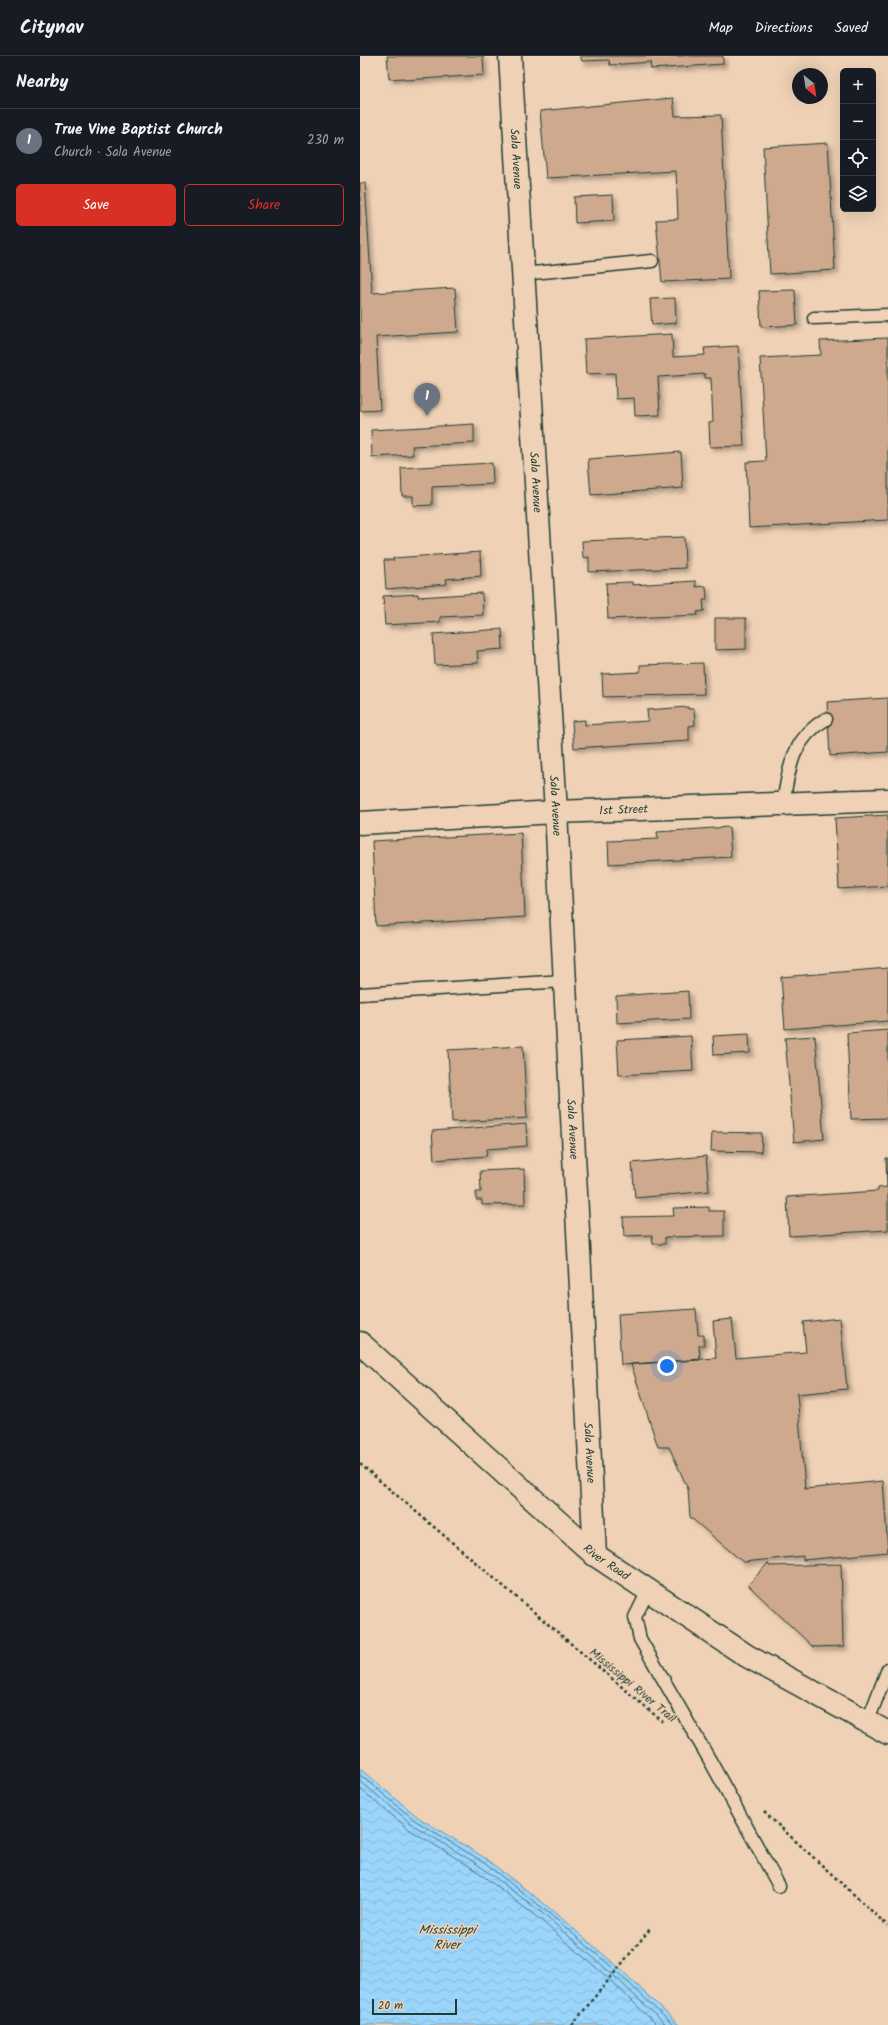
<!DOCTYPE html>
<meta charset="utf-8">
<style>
:root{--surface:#171b24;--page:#20242c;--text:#f1f3f6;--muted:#9ea1a6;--line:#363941;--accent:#d93025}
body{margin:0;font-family:Kalam,sans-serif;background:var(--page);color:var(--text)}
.controls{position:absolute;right:12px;top:12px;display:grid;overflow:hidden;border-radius:6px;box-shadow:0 4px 16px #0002}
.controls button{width:36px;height:36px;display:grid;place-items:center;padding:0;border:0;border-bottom:1px solid var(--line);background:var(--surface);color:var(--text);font:20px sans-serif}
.compass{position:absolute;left:432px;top:12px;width:36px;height:36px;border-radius:50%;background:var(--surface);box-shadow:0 4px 16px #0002;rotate:150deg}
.scale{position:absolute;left:12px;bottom:10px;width:85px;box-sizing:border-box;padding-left:4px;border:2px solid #1f3d34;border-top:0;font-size:11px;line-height:14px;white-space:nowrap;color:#1f3d34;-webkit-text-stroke:3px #efd1b5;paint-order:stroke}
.you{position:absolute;left:307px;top:1310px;width:14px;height:14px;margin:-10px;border:3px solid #fff;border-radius:50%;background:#1a73e8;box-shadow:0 0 0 6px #1a73e833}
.badge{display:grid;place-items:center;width:26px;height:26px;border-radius:50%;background:var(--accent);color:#fff;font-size:13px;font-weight:700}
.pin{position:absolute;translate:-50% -33px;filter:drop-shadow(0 1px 2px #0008)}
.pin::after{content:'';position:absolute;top:21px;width:14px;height:12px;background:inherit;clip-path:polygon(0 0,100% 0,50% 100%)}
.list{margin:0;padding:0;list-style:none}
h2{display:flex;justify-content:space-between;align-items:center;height:52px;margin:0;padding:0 16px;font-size:17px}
h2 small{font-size:13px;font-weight:400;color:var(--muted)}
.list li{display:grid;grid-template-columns:26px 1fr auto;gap:12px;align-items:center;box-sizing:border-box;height:64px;padding:0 16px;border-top:1px solid var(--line)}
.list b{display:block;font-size:15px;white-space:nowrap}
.list p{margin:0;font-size:13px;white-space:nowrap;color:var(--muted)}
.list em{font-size:13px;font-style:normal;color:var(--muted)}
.actions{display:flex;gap:8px;padding:12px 16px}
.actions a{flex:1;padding:9px 0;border:1px solid var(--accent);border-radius:6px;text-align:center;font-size:14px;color:var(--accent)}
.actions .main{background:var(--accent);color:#fff}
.icon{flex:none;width:22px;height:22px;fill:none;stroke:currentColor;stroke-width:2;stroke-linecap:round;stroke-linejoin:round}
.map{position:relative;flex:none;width:528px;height:1969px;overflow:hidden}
header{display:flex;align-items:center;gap:24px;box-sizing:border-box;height:56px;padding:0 20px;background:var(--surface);border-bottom:1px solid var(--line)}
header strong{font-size:19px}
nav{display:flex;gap:22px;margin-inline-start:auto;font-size:14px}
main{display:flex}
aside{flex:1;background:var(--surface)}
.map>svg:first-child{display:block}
</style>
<header>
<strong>Citynav</strong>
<nav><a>Map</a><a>Directions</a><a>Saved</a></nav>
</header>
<main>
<aside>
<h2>Nearby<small></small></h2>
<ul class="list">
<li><span class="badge" style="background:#6b7280">1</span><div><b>True Vine Baptist Church</b><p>Church · Sala Avenue</p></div><em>230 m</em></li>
</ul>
<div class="actions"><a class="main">Save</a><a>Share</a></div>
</aside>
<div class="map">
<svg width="528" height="1969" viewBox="0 0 528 1969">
<defs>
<pattern id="water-waves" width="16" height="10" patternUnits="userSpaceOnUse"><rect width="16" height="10" fill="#9bd5fb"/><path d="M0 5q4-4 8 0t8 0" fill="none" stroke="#85b8d8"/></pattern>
<filter id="shadow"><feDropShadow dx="3.5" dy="3.5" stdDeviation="2" flood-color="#0004"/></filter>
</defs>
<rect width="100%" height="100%" fill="#efd1b5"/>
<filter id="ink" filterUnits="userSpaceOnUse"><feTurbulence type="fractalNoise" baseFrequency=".025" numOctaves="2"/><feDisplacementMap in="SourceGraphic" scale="8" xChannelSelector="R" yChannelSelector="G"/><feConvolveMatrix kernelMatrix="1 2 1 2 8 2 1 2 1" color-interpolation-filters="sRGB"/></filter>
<g filter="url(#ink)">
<path fill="url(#water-waves)" stroke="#6998ab" d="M0 1713 59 1762 122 1800 187 1850 257 1910 319 1969H0Z"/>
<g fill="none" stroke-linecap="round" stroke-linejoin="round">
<path stroke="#517a84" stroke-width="1" d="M0 1719 56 1765 120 1804 184 1853 254 1913 313 1969
M0 1725 53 1769 117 1808 181 1856 251 1917 306 1969
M0 1733 50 1774 114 1813 177 1861 247 1921 297 1969"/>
</g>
<path fill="#cea98e" stroke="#1f3d34" filter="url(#shadow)" d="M27 0H123L124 19 44 24V22L29 23Z
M220 0H363V8L291 13 290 6 250 9 249 4 222 5Z
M313 42 315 60 361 59 369 223 302 226 296 164 318 163 316 115 186 122 180 55Z
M468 87 475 214 410 218 403 91Z
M0 127H5L12 237 95 232 98 276 16 281 20 354 0 355Z
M253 139 254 165 215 167 214 141Z
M435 234 437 269 401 271 399 235Z
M315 242 316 267 292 269 290 243Z
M312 278 313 301 345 299 344 292 378 290 384 390 350 391 349 367 353 366 351 322H345V318L298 321 300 359 275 360 274 342 256 343 255 317 226 318 224 283Z
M528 282V464L389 472 386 406 406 405 400 302 461 299 460 285Z
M114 368V387L52 390 53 399 12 401 11 374Z
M321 396 323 432 231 439 228 403Z
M132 407 133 428 72 431V449L53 450V440H42L41 412Z
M324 481 325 512 229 516V501L223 502 222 485Z
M120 496 121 520 86 523 87 528 26 533 24 504H34L33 502Z
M336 525V531L346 530 347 544H343L344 555 337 556 338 559 248 563 246 527 272 526V529Z
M122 537 123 559 80 561V566L25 569 23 540 58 538V541Z
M355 562H386V593L355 594Z
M142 573 143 593 117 595 118 607 75 609 73 578Z
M343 607 344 638 243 641 242 618 280 616V609Z
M528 642V696L470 700 467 646Z
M328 651V653H334L335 669 329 670V685L214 692 212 665 225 664V669L288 665 287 654Z
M528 759V830L479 833 475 762Z
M369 771 371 801 249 808 248 785 298 783 297 776Z
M161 777 165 861 16 870 12 785Z
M528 912V965L425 973 421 921Z
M328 935 329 963 257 967 256 940Z
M528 974V1062L491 1063 487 977Z
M389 978 390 997 354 999 353 980Z
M331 980 333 1015 259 1019 257 984Z
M455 980 464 1083 434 1086 425 982Z
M163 990 167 1062 92 1066 88 994Z
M166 1068 167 1090 127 1093 126 1100 74 1104 72 1075Z
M352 1076 402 1077 401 1096 351 1095Z
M346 1100 349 1135 275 1142 272 1107Z
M526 1102H528V1174L429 1180 427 1141 518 1135V1132L527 1131Z
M164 1113 165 1148 122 1149V1144H116V1136H121L120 1115Z
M349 1151V1155H364V1180L305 1181V1188H293L292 1179 264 1180 263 1161 314 1160 313 1152Z
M336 1253 338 1279H344V1289H339L340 1304 261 1309 258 1258Z
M480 1262 487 1333 437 1338 445 1433 523 1425 528 1496 443 1504V1500L383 1506 330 1461 328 1433 309 1391H298L271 1308 356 1302 353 1265 372 1263 376 1302 446 1296 443 1266Z
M408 1507 409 1510 481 1508 483 1588 485 1590 453 1591 388 1529Z"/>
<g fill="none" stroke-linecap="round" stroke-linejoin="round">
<defs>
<path id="service" d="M163 218 292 205
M454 262 528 259
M423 748C429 712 432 683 466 663
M0 938 204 925
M288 1535 275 1561 280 1583 352 1708 419 1830
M507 1667 528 1613"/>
<g id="minor">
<path id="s1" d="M150 0 196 756 235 1499"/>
<path id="s2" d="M0 767 196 756 528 744"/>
</g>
<g id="secondary">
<path id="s3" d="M0 1287 235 1499 387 1600 528 1677"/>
</g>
</defs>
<use href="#service" stroke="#1f3d34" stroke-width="15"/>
<use href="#minor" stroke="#1f3d34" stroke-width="25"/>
<use href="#secondary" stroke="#1f3d34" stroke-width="25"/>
<path stroke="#1f3d34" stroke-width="2.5" stroke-dasharray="3 3" stroke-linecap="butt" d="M0 1408 303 1666
M404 1756 528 1870
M212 1969 290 1873"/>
<use href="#service" stroke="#efd1b5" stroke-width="12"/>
<use href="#minor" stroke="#efd1b5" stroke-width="22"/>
<use href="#secondary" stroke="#efd1b5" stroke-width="22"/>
</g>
</g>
<g text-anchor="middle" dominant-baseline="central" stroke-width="3" stroke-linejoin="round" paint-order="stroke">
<g font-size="12" fill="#1f3d34" stroke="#efd1b5">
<text stroke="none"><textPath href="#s1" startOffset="103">Sala Avenue</textPath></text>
<text stroke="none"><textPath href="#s1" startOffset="427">Sala Avenue</textPath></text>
<text stroke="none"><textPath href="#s1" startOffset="751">Sala Avenue</textPath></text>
<text stroke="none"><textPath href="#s2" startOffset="264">1st Street</textPath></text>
<text stroke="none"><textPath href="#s1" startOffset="1075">Sala Avenue</textPath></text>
<text stroke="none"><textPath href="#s1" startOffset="1399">Sala Avenue</textPath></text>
<text stroke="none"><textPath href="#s3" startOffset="330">River Road</textPath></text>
<text transform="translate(273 1629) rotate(40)">Mississippi River Trail</text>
</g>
<g font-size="13" font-style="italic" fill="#25453e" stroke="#efd1b5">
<text x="87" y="1874">Mississippi<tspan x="87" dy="15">River</tspan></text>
</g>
</g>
</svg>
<div class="controls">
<button>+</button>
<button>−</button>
<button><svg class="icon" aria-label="locate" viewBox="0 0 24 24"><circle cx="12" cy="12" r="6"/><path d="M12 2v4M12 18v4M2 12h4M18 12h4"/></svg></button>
<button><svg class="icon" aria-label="layers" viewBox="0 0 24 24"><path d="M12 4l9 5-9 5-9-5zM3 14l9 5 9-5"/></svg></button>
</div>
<svg class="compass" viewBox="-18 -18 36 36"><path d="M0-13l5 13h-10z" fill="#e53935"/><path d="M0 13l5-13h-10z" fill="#9ea1a6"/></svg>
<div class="scale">20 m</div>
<div class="you"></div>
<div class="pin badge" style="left:67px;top:360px;background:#6b7280">1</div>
</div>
</main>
